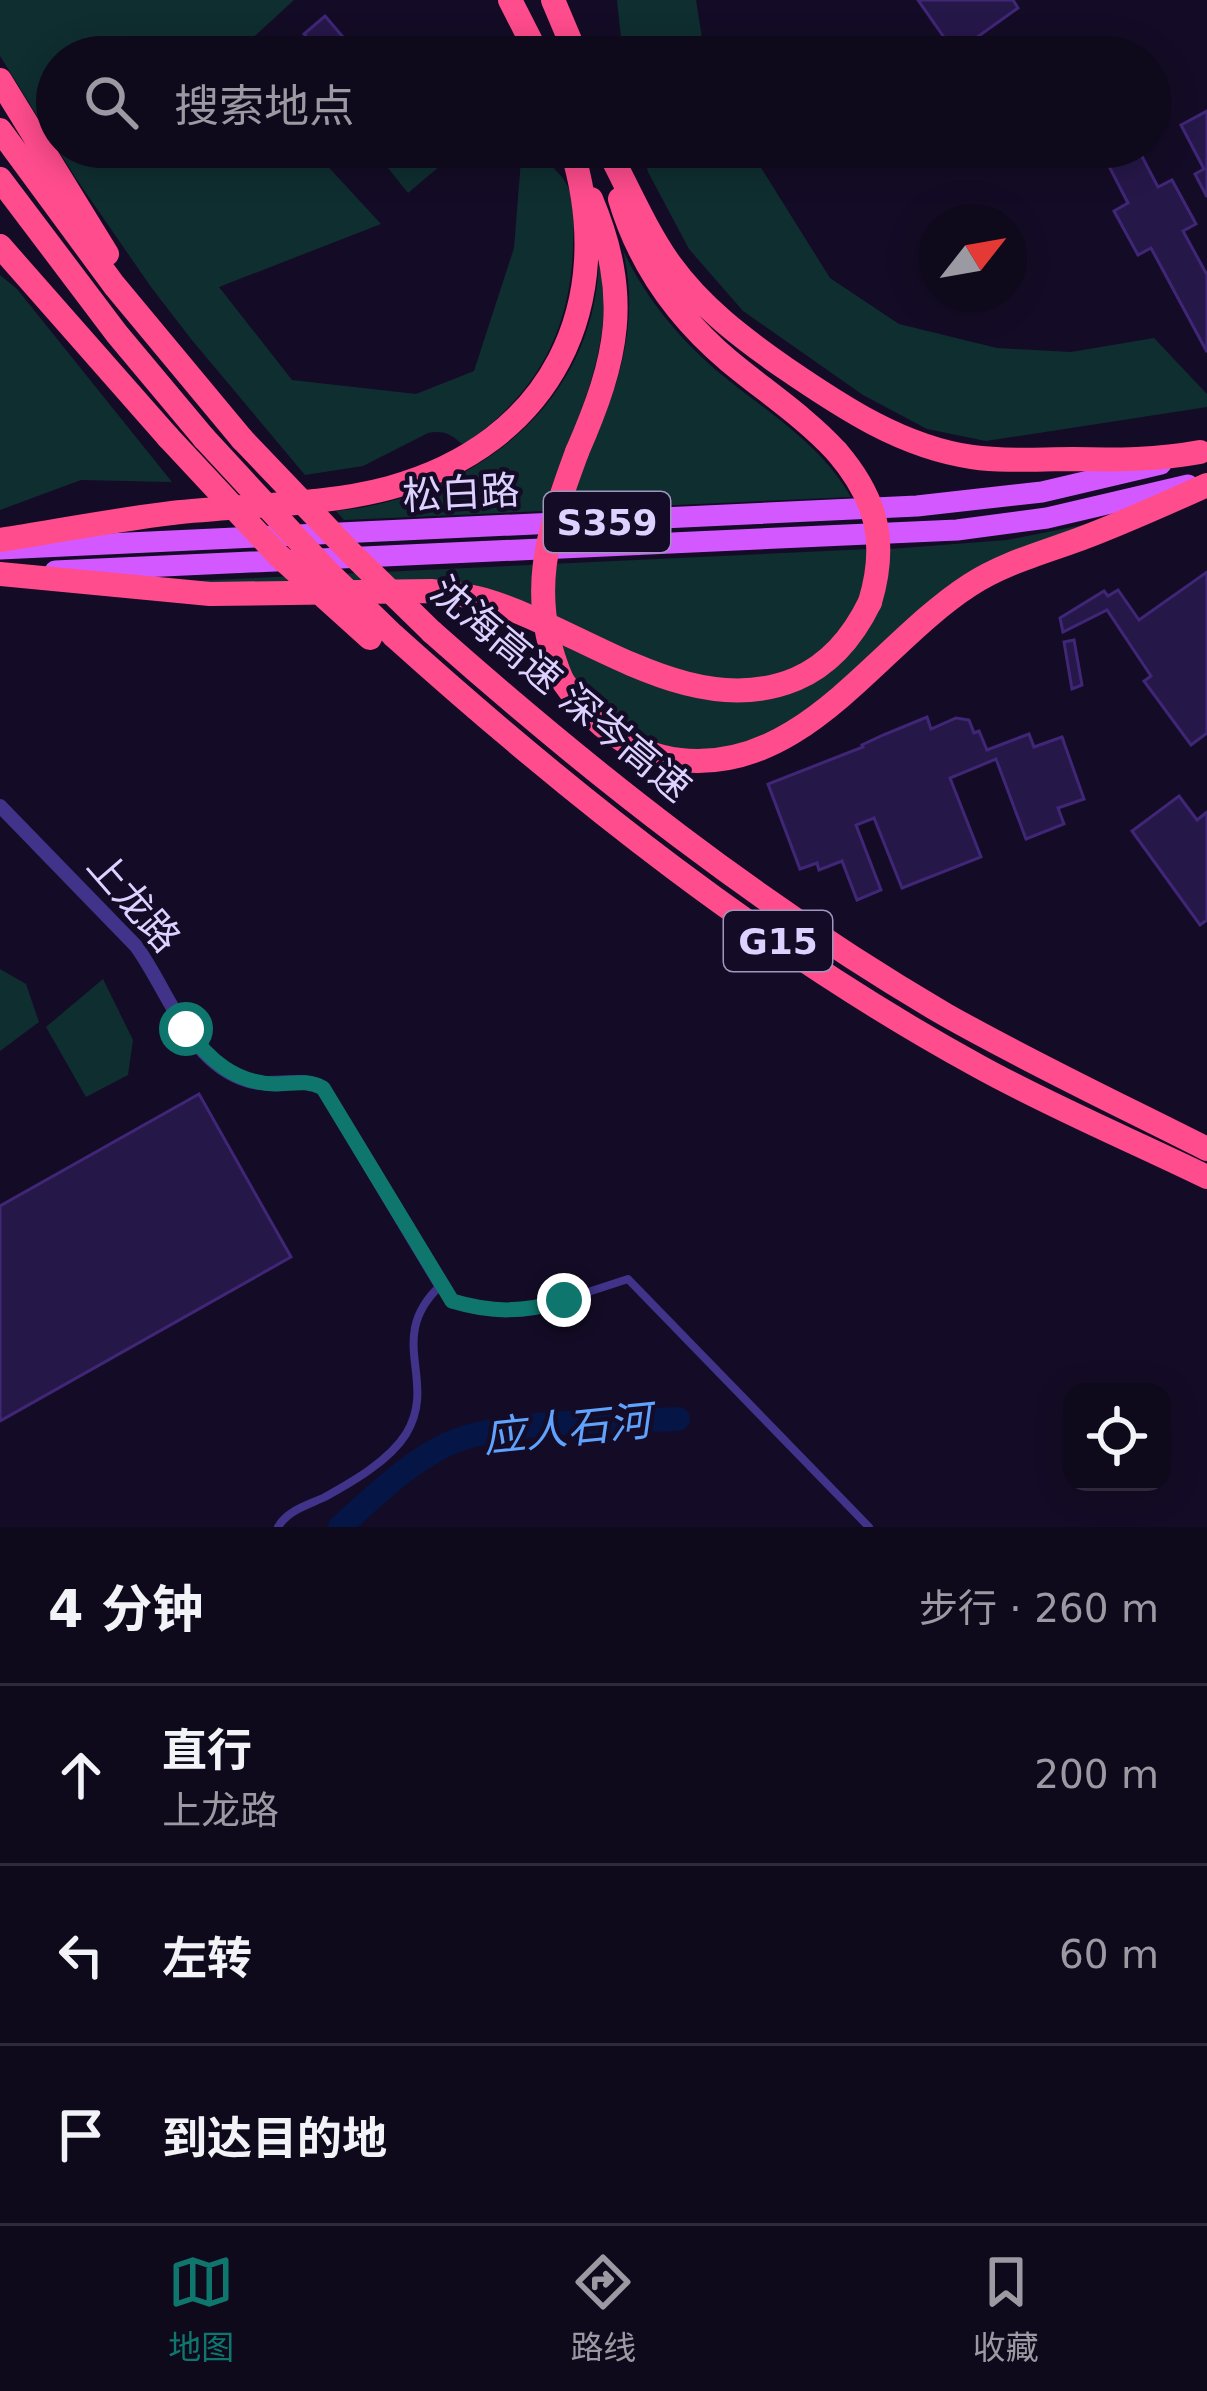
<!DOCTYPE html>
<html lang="zh">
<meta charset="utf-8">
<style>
:root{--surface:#0f091c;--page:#181225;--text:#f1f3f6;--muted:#9b9aa3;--line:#2f2a3b;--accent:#0f766e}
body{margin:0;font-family:"DejaVu Sans","Noto Sans SC",sans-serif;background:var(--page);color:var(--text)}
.controls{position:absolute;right:36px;bottom:36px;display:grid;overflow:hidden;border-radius:24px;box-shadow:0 6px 30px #0003}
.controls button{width:108px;height:108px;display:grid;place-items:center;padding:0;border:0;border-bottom:3px solid var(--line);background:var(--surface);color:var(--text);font:60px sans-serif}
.compass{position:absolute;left:919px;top:204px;width:108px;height:108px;border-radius:50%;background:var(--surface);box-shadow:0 6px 30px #0003;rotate:59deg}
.stop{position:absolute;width:36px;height:36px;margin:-27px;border:9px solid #0f766e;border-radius:50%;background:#fff}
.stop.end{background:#0f766e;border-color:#fff;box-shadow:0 3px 12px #0008}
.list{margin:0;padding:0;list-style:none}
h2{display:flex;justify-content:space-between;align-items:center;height:156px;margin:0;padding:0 48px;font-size:51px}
h2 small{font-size:39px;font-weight:400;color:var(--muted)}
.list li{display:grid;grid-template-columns:78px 1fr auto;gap:36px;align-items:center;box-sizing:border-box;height:180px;padding:0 48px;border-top:3px solid var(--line)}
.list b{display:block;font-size:45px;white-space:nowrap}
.list p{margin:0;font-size:39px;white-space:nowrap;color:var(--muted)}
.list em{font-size:39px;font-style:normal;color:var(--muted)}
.icon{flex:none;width:66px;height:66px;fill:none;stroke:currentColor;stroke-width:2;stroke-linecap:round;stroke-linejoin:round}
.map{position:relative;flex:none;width:1207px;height:1527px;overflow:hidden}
.search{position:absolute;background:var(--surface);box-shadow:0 6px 30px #0003;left:36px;right:36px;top:36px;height:132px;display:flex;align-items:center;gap:30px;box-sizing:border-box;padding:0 42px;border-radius:66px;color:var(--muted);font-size:45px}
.sheet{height:696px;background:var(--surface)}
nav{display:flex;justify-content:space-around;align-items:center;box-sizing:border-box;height:168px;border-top:3px solid var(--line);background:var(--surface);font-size:33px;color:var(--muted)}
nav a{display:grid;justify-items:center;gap:6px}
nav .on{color:var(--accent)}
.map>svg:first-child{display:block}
</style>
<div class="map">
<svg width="1207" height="1527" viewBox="0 0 1207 1527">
<rect width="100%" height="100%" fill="#140c26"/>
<path fill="#0f2e30" d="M0 0H294L232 57H57V147H310L381 224 219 287 292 380 416 394 474 371 514 248 522 147H529C541 158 562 172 568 187 575 203 574 225 573 242 572 330 536 396 463 445 451 434 444 430 428 433L363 466 305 475 191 339 151 287 77 180 0 56Z
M617 0H696L705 57H623Z
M412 147H446L453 155 408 193 388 168Z
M642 147H748L830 278 899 324 997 348 1071 352 1154 338 1207 394V407L986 441 927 429 863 395 743 311 689 249 648 172Z
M623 250C645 298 681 341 722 375 767 412 821 444 851 497L566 510C600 422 646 348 623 250Z
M599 261C619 348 570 431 543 511L344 520 336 511C472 497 594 407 599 261Z
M0 275 17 289 172 482 81 480 0 510Z
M1108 520 1036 543 814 705 768 735 720 750 670 748 646 741 603 715 571 676 557 640 673 689 701 698 725 702 782 695 810 684 890 549 1007 540Z
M869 549 867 576 854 613 823 651 800 666 750 681 706 679 649 659 511 598 284 584 169 582Z
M0 969 26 984 39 1022 0 1051Z
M103 979 133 1040 128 1075 86 1097 46 1027Z"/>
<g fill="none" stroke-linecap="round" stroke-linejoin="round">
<path stroke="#051546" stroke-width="24" d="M340 1527C374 1497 408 1462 450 1443 507 1419 615 1422 678 1419"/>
</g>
<path fill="#261749" stroke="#402677" stroke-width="3" d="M918 0H1013L1018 8 955 53Z
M325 16 360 57H337L334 53 323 57 304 34Z
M1207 111V197L1195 174 1204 169 1181 125Z
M1099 147H1137L1158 187 1172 180 1196 224 1183 231 1207 275V352L1151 248 1138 255 1114 211 1128 203Z
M1207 572V733L1191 745 1144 681 1151 676 1107 610 1063 632 1060 618 1104 591 1108 596 1118 590 1139 620Z
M1074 640 1082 685 1072 689 1064 642Z
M927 717 931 729 956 718 969 720 974 733 979 731 987 750 1029 734 1034 747 1062 737 1084 799 1058 808 1064 824 1026 839 996 759 950 778 981 857 902 888 874 818 856 825 881 890 857 900 842 861 819 870 817 863 800 869 768 784 863 747 862 745 883 735Z
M1179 796 1197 820 1207 812V920L1200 925 1132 831Z
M199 1094 291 1257 0 1421V1206Z"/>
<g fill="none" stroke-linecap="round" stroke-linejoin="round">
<path stroke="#403389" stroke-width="8" d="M278 1527C288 1510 308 1505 325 1497 352 1482 389 1461 406 1434 439 1380 384 1338 441 1285L453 1301 480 1309 508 1312 536 1309 628 1279 869 1527"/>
<path stroke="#403389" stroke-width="14" d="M0 806 136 946C169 991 189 1064 249 1081 273 1088 301 1075 323 1088L441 1285"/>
<path stroke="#d458ff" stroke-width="21" d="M0 549 917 506 1042 492 1161 464
M55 571 957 530 1047 518 1188 485"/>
<path stroke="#ff4c8d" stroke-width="24" d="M510 0 539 57
M553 0 577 57
M0 80 107 254
M0 130 114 285 242 439
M609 152C629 190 646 230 670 264 701 307 742 338 785 368 842 407 902 447 972 457 1005 462 1039 459 1073 459 1116 460 1157 460 1200 452
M0 179 117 334 204 438
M620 199C639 263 678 318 729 361 765 391 805 417 837 452
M0 246 168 437
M577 452C618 358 632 297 591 199
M0 540C57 531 114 520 172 513 241 505 322 506 389 488 551 444 620 305 571 147
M0 574 210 594 431 591C449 593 468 595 485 600 583 629 691 723 796 679 831 664 854 635 870 602
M432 632C592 774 761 907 946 1015 1031 1063 1120 1105 1207 1149
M394 636C573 797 766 950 978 1066 1052 1107 1131 1140 1207 1177
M562 680C590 721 628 754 680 760 804 774 877 645 970 585 1004 563 1042 553 1080 539 1123 523 1165 504 1207 485"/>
<path stroke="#ff4c8d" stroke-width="24" d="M168 437 278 555 370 638
M204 438 327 571 394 636
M242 439 350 552 432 632
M837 452C877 499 888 542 870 602
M562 680C526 596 547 533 577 452"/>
</g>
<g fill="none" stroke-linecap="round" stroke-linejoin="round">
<path stroke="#0f766e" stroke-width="15" d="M186 1029C209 1059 234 1083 275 1084 292 1084 307 1079 323 1088L452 1301C492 1313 524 1313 564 1300"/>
</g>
<g text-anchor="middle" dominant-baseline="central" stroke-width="9" stroke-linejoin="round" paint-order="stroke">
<g fill="#140c26" stroke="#a096be" stroke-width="3">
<rect x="544" y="492" width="126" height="60" rx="9"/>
<rect x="724" y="911" width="108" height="60" rx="9"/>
</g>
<g font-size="36" font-weight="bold" fill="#dcd1ff">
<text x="607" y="522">S359</text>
<text x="778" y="941">G15</text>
</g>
<g font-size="39" fill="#dcd1ff" stroke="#140c26">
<text transform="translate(461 493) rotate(-3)">松白路</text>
<text transform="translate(561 689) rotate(40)">沈海高速 深岑高速</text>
<text transform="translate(134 902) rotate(49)">上龙路</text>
</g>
<g font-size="42" font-style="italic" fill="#5fa3ff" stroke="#140c26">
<text transform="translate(567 1429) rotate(-6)">应人石河</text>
</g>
</g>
</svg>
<div class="controls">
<button><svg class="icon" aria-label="locate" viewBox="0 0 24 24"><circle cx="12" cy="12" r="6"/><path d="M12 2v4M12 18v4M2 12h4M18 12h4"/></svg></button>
</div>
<svg class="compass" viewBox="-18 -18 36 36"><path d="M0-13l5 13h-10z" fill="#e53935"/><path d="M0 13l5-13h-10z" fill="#9b9aa3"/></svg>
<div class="stop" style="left:186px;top:1029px"></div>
<div class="stop end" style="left:564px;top:1300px"></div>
<div class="search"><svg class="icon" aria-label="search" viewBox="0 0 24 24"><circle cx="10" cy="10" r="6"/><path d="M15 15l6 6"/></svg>搜索地点</div>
</div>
<section class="sheet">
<h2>4 分钟<small>步行 · 260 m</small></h2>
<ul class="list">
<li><svg class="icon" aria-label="ahead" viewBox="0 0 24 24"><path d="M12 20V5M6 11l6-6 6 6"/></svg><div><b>直行</b><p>上龙路</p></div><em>200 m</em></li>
<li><svg class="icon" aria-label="left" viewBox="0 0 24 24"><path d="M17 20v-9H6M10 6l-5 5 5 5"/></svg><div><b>左转</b></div><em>60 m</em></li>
<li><svg class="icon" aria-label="arrive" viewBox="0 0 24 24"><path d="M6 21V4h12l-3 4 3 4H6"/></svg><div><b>到达目的地</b></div></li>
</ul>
</section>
<nav>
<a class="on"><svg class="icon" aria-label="map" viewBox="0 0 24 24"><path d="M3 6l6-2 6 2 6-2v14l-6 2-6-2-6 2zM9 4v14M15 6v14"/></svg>地图</a>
<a><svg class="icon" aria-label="directions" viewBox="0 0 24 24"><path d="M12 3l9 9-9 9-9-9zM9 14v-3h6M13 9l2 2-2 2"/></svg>路线</a>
<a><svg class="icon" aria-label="saved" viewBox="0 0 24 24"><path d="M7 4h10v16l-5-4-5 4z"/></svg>收藏</a>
</nav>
